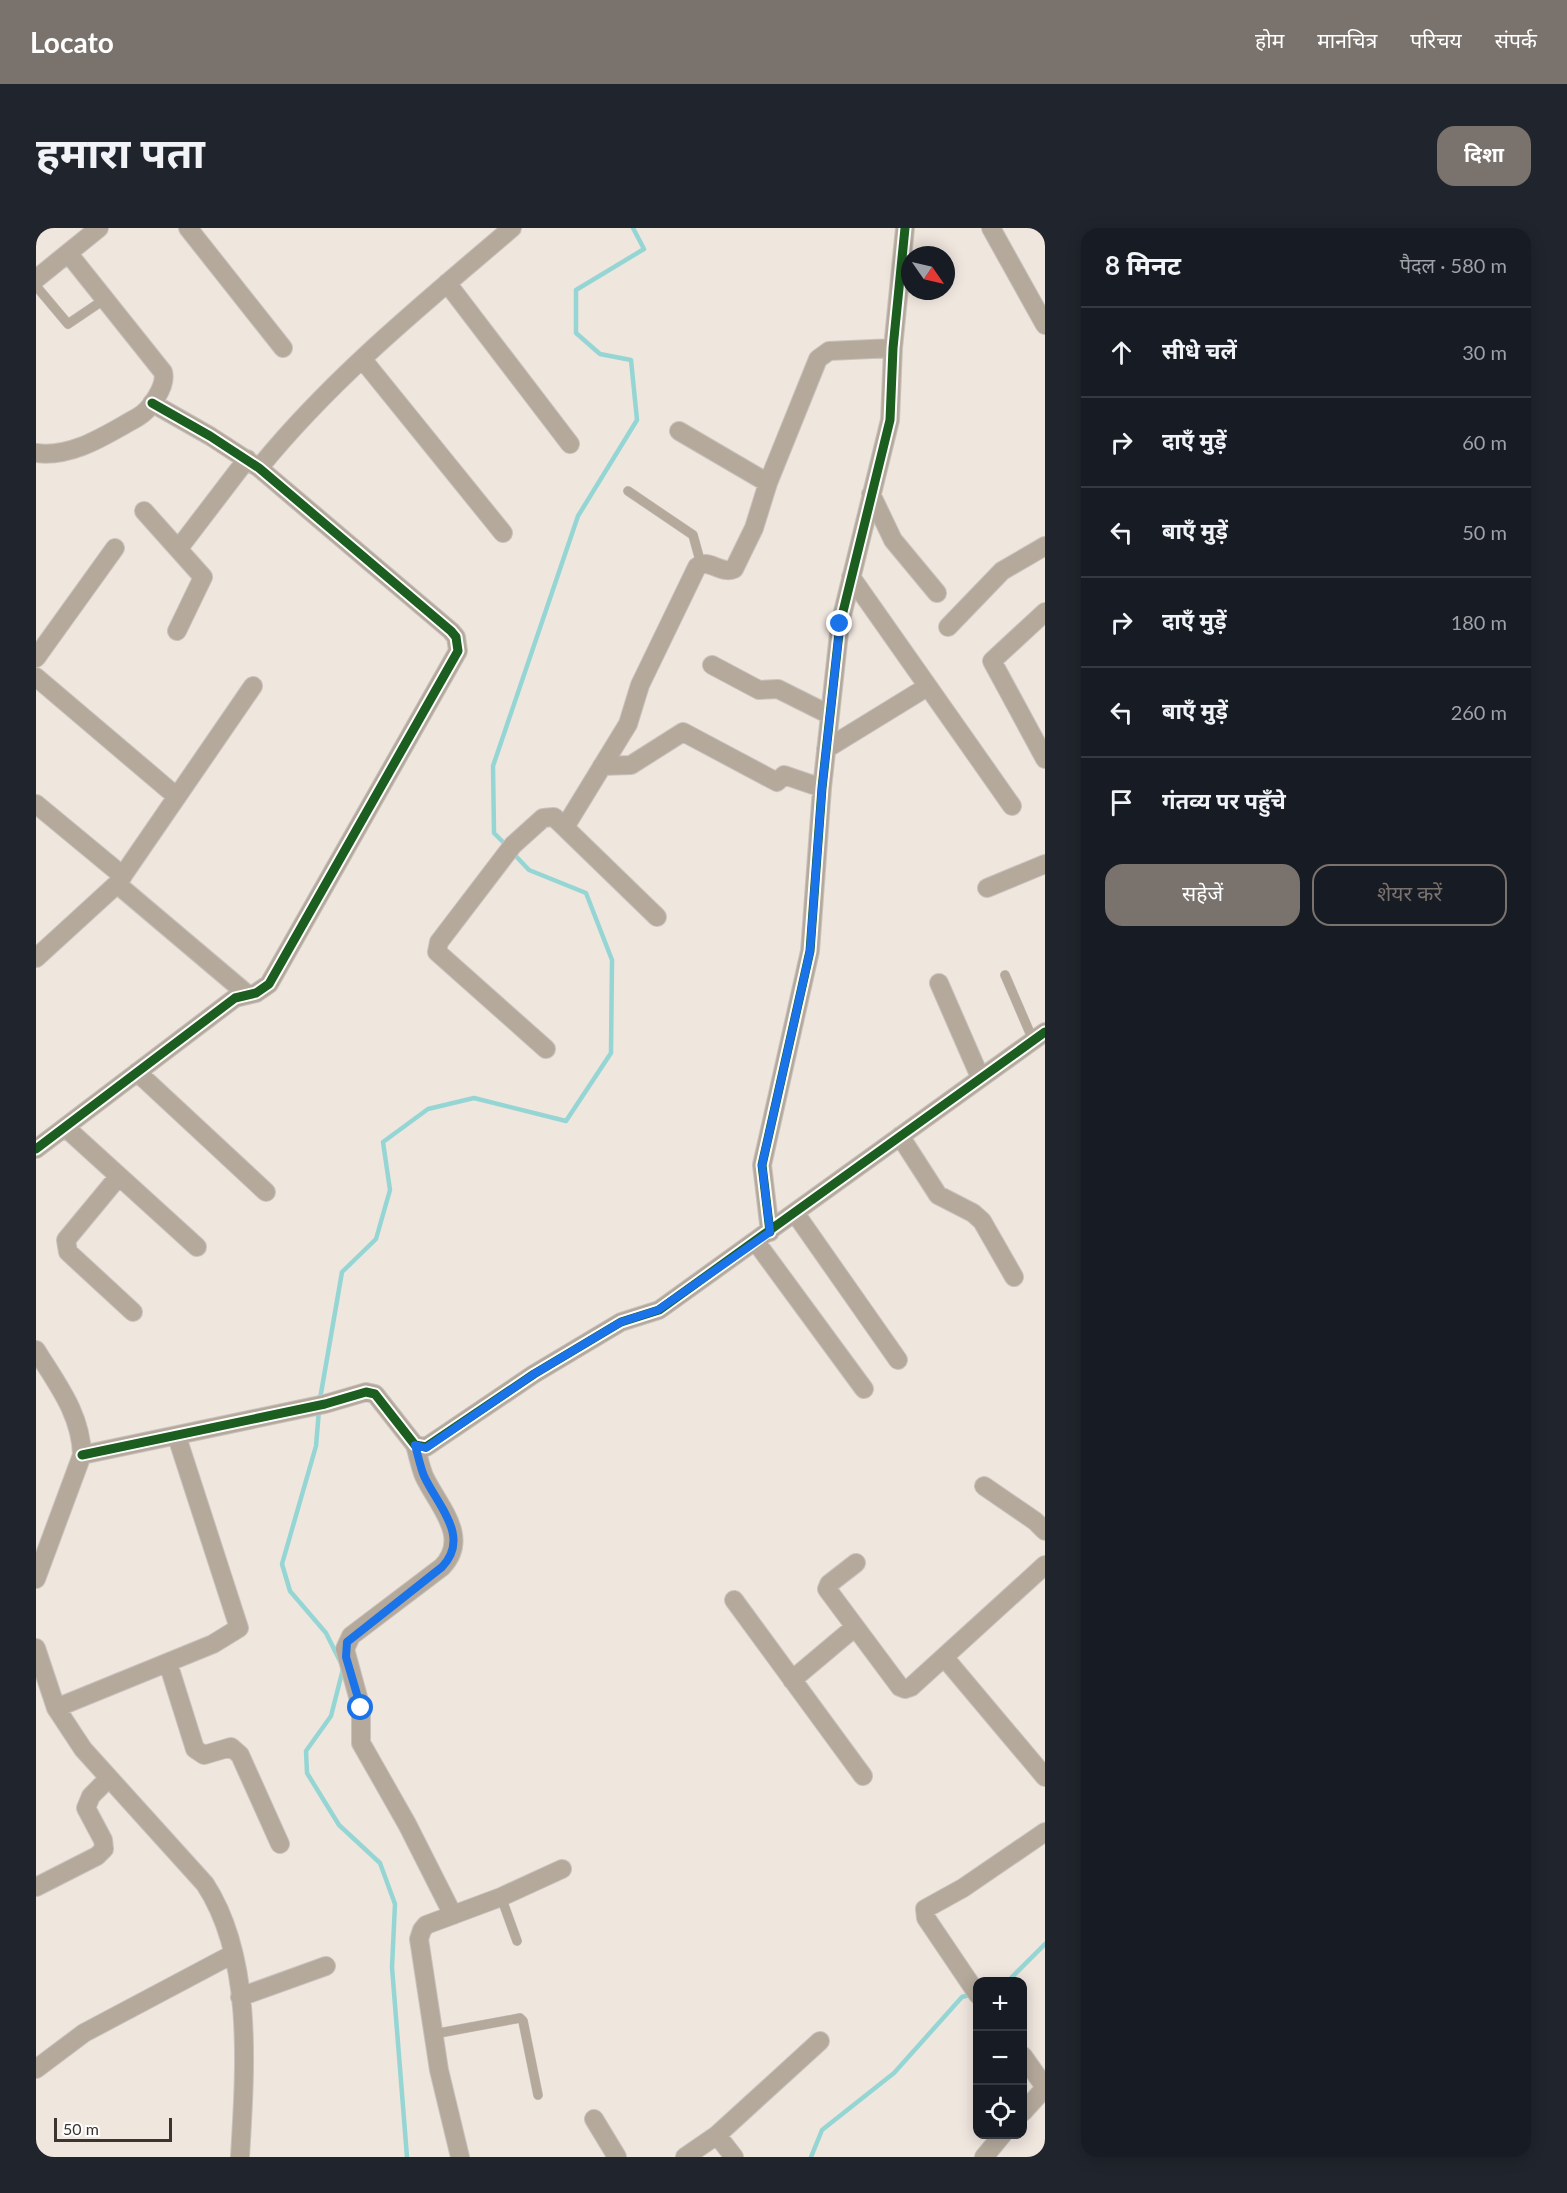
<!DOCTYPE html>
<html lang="hi">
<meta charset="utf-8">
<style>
:root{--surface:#171b24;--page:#20242c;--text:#f1f3f6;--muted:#9ea1a6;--line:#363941;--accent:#7a726c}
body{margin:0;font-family:Lato,"Noto Sans Devanagari",sans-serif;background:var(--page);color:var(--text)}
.controls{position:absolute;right:18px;bottom:18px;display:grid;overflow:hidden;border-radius:12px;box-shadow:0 3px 15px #0003}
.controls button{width:54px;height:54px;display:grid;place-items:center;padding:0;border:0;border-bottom:2px solid var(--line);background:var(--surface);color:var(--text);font:30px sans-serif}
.compass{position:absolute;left:865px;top:18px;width:54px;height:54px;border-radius:50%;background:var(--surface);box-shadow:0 3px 15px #0003;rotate:124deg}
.scale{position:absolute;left:18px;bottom:15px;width:118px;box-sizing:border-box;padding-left:6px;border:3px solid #3b342f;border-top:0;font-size:16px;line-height:21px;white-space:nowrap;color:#3b342f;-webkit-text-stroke:4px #fff;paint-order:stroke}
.stop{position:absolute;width:18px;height:18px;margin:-14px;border:4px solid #1a73e8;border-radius:50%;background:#fff}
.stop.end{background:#1a73e8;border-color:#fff;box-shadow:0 2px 6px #0008}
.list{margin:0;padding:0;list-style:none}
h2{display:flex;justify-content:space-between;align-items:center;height:78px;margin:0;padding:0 24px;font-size:26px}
h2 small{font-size:20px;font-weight:400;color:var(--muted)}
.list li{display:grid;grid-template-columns:39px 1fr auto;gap:18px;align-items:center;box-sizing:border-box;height:90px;padding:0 24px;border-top:2px solid var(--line)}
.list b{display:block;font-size:22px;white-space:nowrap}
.list em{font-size:20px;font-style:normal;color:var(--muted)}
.actions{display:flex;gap:12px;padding:18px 24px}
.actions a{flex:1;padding:14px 0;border:2px solid var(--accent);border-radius:18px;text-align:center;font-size:21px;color:var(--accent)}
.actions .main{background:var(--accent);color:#fff}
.icon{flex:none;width:33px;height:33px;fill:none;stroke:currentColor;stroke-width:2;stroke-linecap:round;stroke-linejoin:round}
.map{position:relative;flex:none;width:1009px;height:1929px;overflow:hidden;border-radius:18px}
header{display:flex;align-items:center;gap:36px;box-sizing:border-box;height:84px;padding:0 30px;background:var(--accent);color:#fff}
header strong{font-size:28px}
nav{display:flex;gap:33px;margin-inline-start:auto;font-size:21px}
.intro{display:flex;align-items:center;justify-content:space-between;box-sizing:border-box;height:144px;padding:0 36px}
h1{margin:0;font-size:42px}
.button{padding:15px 27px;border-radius:18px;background:var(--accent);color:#fff;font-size:21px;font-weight:700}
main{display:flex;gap:36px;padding:0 36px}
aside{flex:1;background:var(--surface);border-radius:18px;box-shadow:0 3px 15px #0003}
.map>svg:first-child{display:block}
</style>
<header>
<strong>Locato</strong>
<nav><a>होम</a><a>मानचित्र</a><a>परिचय</a><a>संपर्क</a></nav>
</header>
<div class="intro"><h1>हमारा पता</h1><a class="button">दिशा</a></div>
<main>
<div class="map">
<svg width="1009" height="1929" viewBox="0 0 1009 1929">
<rect width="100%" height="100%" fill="#efe6de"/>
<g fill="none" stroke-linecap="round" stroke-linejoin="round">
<path stroke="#95d6d4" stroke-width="4.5" d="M470 617 458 605 457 538 542 288 601 192 595 132 564 126 540 105V62L608 21 597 0
M284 1171 306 1044 340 1011 354 962 347 914 392 881 438 870 530 893 575 825 576 732 550 665 493 642 476 624
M283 1182 280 1218 246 1336 254 1363 290 1405 304 1433
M307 1441 295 1488 270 1523 271 1545 303 1597 344 1635 359 1676 356 1739 371 1929
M971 1754 1009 1716
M775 1929 786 1902 858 1845 926 1769 936 1766"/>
<defs>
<path id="service" d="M0 58 32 96 69 71
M592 263 657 307 665 336
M969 747 997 812
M465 1669 481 1713
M398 1806 484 1790 487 1793 502 1867"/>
<path id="minor" d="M152 0 247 120
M955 0 1009 97
M0 51 63 0
M411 55 534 216
M327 132 467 305
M643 203 732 255
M0 225C37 230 71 206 102 189 114 182 131 158 127 144L32 25
M223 240C296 150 388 75 476 0
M835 266 857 312 901 365
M108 283 167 349 141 403
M143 320 211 231
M815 349 976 578
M1009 384 956 433 1009 531
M912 399 966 343 1009 318
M0 430 79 320
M676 437 723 462 742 461 794 487
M0 449 140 568
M790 521 891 459
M566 538 595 537 647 504 741 554 748 547 786 560
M0 576 87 648
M529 599 592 496 604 457 661 339C672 329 685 347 698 341L718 300 732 255 782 131 793 123 857 120
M81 656 211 766
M951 660 1009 636
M0 730 81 656 217 458
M903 755 944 849
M510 821 401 724 403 714 477 617 507 590 518 589 621 689
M101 844 230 964
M29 899 161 1019
M864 908 902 967 937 985 946 993 978 1049
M0 921 199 770 220 765 233 756 422 423 420 409 415 403 223 240 174 208 116 175
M83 948 30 1012 32 1024 97 1084
M759 985 862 1132
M734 1004 726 937 774 723 786 560 804 396 854 192 857 120 869 0
M720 1014 828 1161
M0 1122C21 1156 45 1186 46 1227L0 1351
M379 1217C382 1227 384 1238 388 1248 402 1278 435 1309 406 1339L315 1408 309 1421 325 1480V1515L371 1596 417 1687
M46 1227 289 1176 330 1164 339 1166 379 1217 390 1219 498 1146 585 1094 623 1082 1009 804
M948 1258 999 1293 1009 1303
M820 1335 793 1356 791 1361 864 1459 869 1461 875 1459 1009 1337
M698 1372 827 1548
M0 1420 20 1480 47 1521 169 1656C218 1731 209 1843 204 1929
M908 1429 1009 1549
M132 1435 159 1521 168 1527 195 1519 204 1527 244 1616
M756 1452 819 1399
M20 1480 177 1416 203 1400 141 1209
M0 1659 61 1628 68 1621 67 1612 50 1580 55 1568 73 1550
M942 1767 890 1690 889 1681 927 1660 1009 1604
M204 1769 290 1738
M987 1828 1009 1859
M0 1841 48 1805 197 1726
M987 1884 1009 1860
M558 1891 581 1929
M681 1907 698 1929
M424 1929 403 1842 383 1711 386 1702 390 1697 465 1669 526 1641
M649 1929 681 1907 784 1813
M948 1929 967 1906"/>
</defs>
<use href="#service" stroke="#c9c2bd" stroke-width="10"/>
<use href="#minor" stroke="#c9c2bd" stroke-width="20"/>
<use href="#service" stroke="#b4a99b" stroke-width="9"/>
<use href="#minor" stroke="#b4a99b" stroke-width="18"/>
<defs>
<path id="cycleway" d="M0 921 199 770 220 765 233 756 422 423 420 409 415 403 223 240 174 208 116 175
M734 1004 726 937 774 723 786 560 804 396 854 192 857 120 869 0
M46 1227 289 1176 330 1164 339 1166 379 1217 390 1219 498 1146 585 1094 623 1082 1009 804"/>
</defs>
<use href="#cycleway" stroke="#fff" stroke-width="13"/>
<use href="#cycleway" stroke="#1b5e20" stroke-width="9"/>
</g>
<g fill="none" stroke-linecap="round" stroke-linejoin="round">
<path stroke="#1a73e8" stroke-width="8" d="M325 1480 310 1429 311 1414 406 1339C435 1309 402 1278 388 1248 384 1238 382 1227 379 1217L390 1220 498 1146 585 1094 622 1082 734 1004 726 937 774 723 786 560 804 396"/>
</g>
</svg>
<div class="controls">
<button>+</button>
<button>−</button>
<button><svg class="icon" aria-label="locate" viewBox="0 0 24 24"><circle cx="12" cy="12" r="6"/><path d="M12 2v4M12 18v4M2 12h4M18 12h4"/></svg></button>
</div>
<svg class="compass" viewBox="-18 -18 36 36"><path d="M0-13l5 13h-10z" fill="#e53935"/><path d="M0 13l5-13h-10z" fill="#9ea1a6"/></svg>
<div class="scale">50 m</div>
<div class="stop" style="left:325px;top:1480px"></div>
<div class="stop end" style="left:804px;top:396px"></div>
</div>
<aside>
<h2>8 मिनट<small>पैदल · 580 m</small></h2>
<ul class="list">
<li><svg class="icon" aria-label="ahead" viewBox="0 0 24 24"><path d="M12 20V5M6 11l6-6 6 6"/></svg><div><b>सीधे चलें</b></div><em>30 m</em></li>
<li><svg class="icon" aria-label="right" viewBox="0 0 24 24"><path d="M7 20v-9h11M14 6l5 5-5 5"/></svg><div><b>दाएँ मुड़ें</b></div><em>60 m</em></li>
<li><svg class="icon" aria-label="left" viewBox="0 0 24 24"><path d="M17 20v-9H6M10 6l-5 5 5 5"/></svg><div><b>बाएँ मुड़ें</b></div><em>50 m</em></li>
<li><svg class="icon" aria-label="right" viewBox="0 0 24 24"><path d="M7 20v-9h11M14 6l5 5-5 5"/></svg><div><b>दाएँ मुड़ें</b></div><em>180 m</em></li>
<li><svg class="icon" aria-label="left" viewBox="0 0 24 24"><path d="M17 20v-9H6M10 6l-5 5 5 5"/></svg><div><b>बाएँ मुड़ें</b></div><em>260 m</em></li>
<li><svg class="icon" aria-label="arrive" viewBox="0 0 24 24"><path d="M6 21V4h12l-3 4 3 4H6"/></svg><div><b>गंतव्य पर पहुँचे</b></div></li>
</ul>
<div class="actions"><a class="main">सहेजें</a><a>शेयर करें</a></div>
</aside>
</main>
